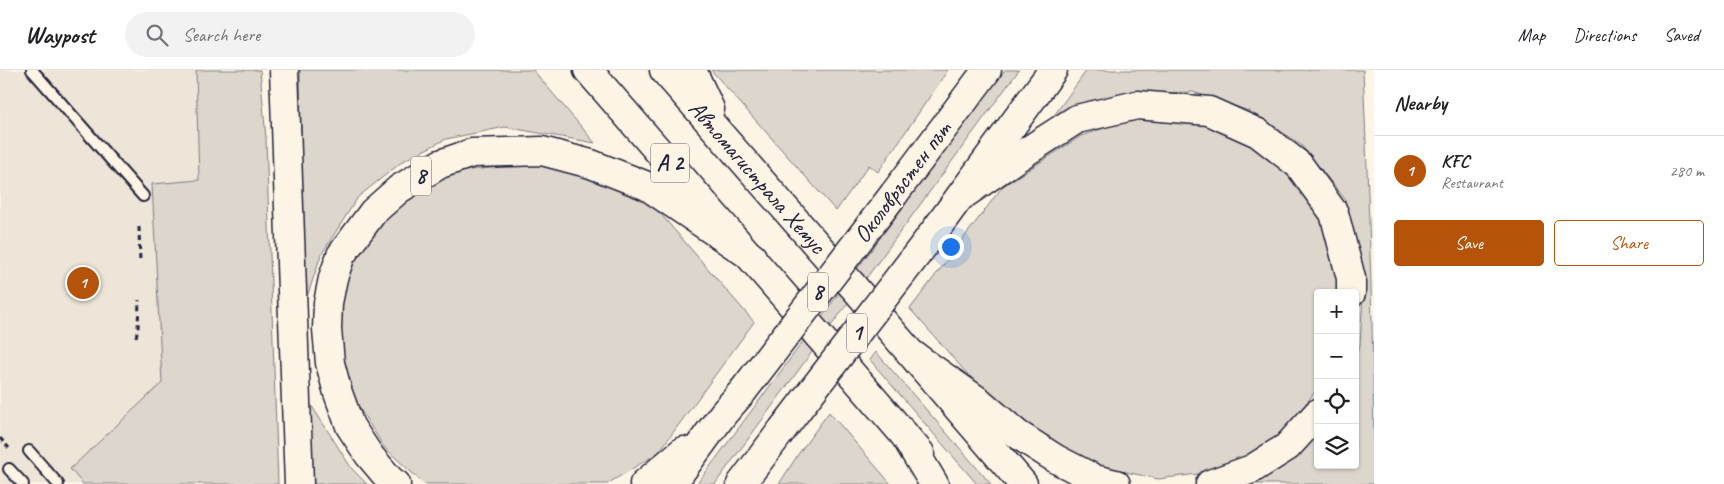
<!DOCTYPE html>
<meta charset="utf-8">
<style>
:root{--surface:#fff;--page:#f2f2f2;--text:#202124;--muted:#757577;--line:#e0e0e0;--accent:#b45309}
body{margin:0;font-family:Caveat,sans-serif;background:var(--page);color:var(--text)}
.controls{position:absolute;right:15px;bottom:15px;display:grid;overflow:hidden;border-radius:5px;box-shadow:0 1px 4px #0004}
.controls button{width:45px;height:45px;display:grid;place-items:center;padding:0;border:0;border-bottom:1px solid var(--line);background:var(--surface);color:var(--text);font:25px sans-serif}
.you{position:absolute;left:950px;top:176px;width:18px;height:18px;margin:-12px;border:4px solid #fff;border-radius:50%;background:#1a73e8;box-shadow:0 0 0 8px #1a73e833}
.badge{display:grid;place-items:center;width:32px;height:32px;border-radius:50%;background:var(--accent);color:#fff;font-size:16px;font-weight:700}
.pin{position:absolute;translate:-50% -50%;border:2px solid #fff;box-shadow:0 1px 5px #0006}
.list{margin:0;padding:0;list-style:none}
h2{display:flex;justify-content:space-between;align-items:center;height:65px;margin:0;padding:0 20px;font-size:21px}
h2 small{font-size:16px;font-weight:400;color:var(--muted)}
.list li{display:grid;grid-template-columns:32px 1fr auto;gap:15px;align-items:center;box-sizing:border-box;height:70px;padding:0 20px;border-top:1px solid var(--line)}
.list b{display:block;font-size:19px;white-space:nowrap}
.list p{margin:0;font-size:16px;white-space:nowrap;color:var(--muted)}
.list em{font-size:16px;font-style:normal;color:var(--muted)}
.actions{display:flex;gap:10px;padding:15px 20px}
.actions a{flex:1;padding:11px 0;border:1px solid var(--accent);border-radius:5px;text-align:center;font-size:18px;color:var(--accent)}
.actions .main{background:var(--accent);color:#fff}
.icon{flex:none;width:28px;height:28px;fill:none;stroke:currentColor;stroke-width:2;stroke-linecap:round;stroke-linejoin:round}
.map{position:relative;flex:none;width:1374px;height:414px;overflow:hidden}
header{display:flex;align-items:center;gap:30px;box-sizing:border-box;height:70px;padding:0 25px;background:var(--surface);border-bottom:1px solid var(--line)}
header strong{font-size:24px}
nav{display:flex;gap:28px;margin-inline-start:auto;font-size:18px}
.search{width:350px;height:45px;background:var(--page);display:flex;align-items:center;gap:12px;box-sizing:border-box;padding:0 18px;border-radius:28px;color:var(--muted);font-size:19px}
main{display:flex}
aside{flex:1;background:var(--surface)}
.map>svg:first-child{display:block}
</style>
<header>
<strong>Waypost</strong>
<div class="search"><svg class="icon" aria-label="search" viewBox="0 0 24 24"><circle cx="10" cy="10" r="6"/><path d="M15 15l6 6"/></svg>Search here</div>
<nav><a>Map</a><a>Directions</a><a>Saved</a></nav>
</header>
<main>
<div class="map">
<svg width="1374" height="414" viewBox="0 0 1374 414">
<rect width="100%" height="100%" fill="#fcf5e5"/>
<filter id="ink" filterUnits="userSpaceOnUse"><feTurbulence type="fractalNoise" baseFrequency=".02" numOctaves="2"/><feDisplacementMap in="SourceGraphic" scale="10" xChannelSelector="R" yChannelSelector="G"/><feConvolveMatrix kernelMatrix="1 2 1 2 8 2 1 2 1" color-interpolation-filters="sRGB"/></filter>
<g filter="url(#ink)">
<path fill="#ece5d8" d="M0 0H196L199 110 152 114 162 313 70 399 83 414H0Z"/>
<path fill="#dcd6cc" stroke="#7f7c84" d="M196 0H260L266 68 278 414H83L70 399 162 313 152 114 199 110Z
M300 0H533L595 73 505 57 446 69 403 91 358 127 321 185 304 236Z
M711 0H948L878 102 869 95 836 141Z
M1005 0H1019L715 414H697Z
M1087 0H1363C1369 138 1374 276 1374 414H1242L1318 360V395H1355V287L1360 275 1364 206 1345 129 1301 75 1249 41 1193 22 1127 24 1047 55Z
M1132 48 1195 52 1240 66 1283 98 1304 120 1320 147 1335 181 1339 223H1318V318L1282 364 1248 385 1206 403 1158 409 1094 395 1043 369 985 324 910 239 1003 116 1081 66Z
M534 94 598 109 652 134 754 252 658 383 607 414H424L384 377 348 320 337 253 350 195 376 152 409 125 459 101Z
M876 282 991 414H977L870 290Z
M308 330 352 399 367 414H309Z
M829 342 891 414H779L799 383Z"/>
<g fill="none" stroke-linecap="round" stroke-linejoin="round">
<defs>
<path id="lane" d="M32 0 143 126
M29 381 58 414
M9 399 23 414"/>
<path id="primary" d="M852 215 1023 414
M818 265 920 383"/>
<g id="highway">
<path d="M284 0 299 414"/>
<path d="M588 0 818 265"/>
<path id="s1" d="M664 0 852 215"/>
<path d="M692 0 710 39"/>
<path d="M894 124 987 0"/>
<path d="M960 127 1018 87 1077 49 1137 35 1209 41 1258 63 1299 95 1334 143 1351 208V223"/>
<path d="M931 166 1053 0"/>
<path d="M913 285 981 333 1017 364 1056 389 1095 409 1116 414"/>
<path d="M904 364 934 414"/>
<path d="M396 414 391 411 369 385 350 356 338 323 330 293 327 259 328 233 333 208 341 185 373 142 399 119 440 94 472 83 542 81 591 94 647 116 752 187"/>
<path d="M644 414 683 381"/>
<path d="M672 414 723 344 743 321"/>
<path d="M741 414 782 360"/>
<path d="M1210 414 1252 399 1287 377 1318 343"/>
</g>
</defs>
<use href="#lane" stroke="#22223b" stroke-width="14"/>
<use href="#primary" stroke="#22223b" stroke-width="31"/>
<use href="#highway" stroke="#22223b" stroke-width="31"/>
<path stroke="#22223b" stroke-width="3" stroke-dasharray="5 4" stroke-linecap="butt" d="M139 157 140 193
M136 267 138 258 139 230
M0 368 9 378"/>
<use href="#lane" stroke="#fcf5e5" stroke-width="10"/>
<use href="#primary" stroke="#fcf5e5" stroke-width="28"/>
<use href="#highway" stroke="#fcf5e5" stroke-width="28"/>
<defs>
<path id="highway-bridge" d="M743 321 894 124
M782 360 931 166"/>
</defs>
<use href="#highway-bridge" stroke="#22223b" stroke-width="31" stroke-linecap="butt"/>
<use href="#highway-bridge" stroke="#fcf5e5" stroke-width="28"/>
</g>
</g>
<g text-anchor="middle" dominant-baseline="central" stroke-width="4" stroke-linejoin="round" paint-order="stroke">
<g fill="#fcf5e5" stroke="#63616e" stroke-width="1">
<rect x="651" y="73.5" width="38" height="39" rx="4"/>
<rect x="411" y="86.5" width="20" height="39" rx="4"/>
<rect x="808" y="202.5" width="20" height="39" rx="4"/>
<rect x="847" y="243.5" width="20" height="39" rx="4"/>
</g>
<g font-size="22" font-weight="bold" fill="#22223b">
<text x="670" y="93">A 2</text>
<text x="421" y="106">8</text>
<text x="818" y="222">8</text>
<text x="857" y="263">1</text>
</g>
<g font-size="24" fill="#22223b" stroke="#fcf5e5">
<text stroke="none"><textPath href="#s1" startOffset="142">Автомагистрала Хемус</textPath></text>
<text transform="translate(902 112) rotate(-53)">Околовръстен път</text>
</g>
</g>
</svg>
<div class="controls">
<button>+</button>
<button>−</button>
<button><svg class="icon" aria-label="locate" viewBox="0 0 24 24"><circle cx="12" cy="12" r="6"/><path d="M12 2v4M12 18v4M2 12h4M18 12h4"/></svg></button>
<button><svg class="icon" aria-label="layers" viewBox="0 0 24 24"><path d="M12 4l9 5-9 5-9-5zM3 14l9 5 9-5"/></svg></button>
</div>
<div class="you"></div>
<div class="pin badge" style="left:83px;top:213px">1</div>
</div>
<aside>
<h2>Nearby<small></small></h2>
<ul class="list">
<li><span class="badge">1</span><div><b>KFC</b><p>Restaurant</p></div><em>280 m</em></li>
</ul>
<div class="actions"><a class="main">Save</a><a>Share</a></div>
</aside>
</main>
